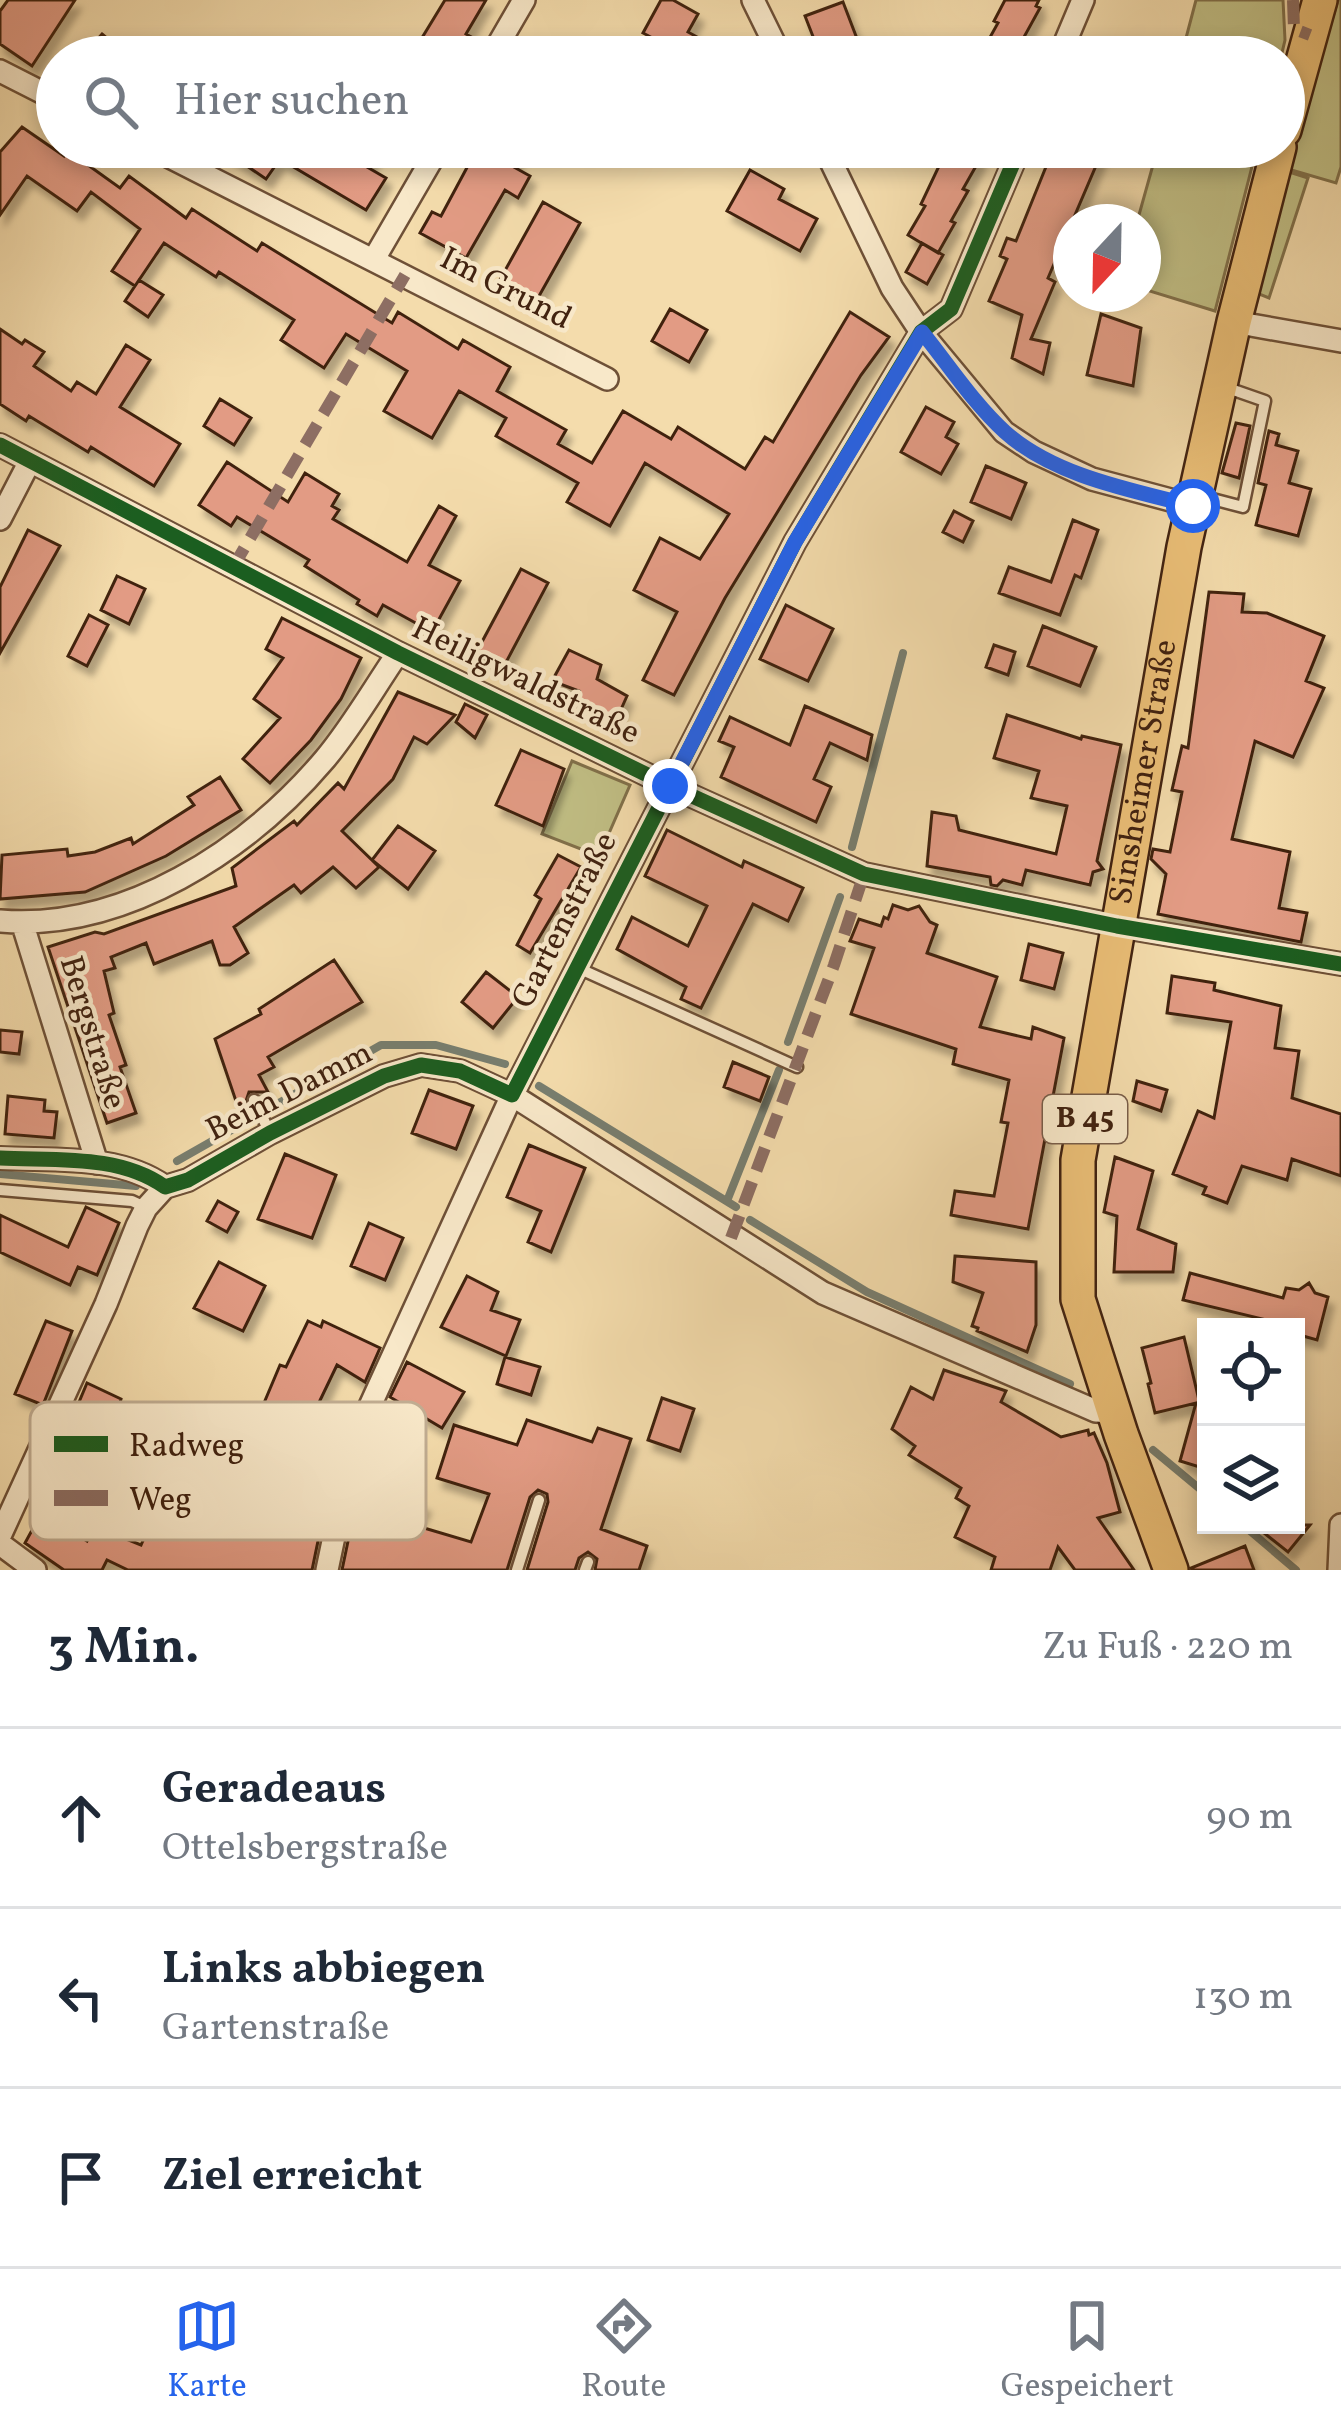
<!DOCTYPE html>
<html lang="de">
<meta charset="utf-8">
<style>
:root{--surface:#fff;--page:#f6f6f7;--text:#1f2937;--muted:#747a83;--line:#e0e1e3;--accent:#2563eb}
body{margin:0;font-family:Vollkorn,serif;background:var(--page);color:var(--text)}
.controls{position:absolute;right:36px;bottom:36px;display:grid;overflow:hidden;border-radius:0px;box-shadow:0 6px 18px #0003}
.controls button{width:108px;height:108px;display:grid;place-items:center;padding:0;border:0;border-bottom:3px solid var(--line);background:var(--surface);color:var(--text);font:60px sans-serif}
.compass{position:absolute;left:1053px;top:204px;width:108px;height:108px;border-radius:50%;background:var(--surface);box-shadow:0 6px 18px #0003;rotate:202deg}
.stop{position:absolute;width:36px;height:36px;margin:-27px;border:9px solid #2563eb;border-radius:50%;background:#fff}
.stop.end{background:#2563eb;border-color:#fff;box-shadow:0 3px 12px #0008}
.list{margin:0;padding:0;list-style:none}
h2{display:flex;justify-content:space-between;align-items:center;height:156px;margin:0;padding:0 48px;font-size:51px}
h2 small{font-size:39px;font-weight:400;color:var(--muted)}
.list li{display:grid;grid-template-columns:78px 1fr auto;gap:36px;align-items:center;box-sizing:border-box;height:180px;padding:0 48px;border-top:3px solid var(--line)}
.list b{display:block;font-size:45px;white-space:nowrap}
.list p{margin:0;font-size:39px;white-space:nowrap;color:var(--muted)}
.list em{font-size:39px;font-style:normal;color:var(--muted)}
.icon{flex:none;width:66px;height:66px;fill:none;stroke:currentColor;stroke-width:2;stroke-linecap:round;stroke-linejoin:round}
.map{position:relative;flex:none;width:1341px;height:1570px;overflow:hidden}
.search{position:absolute;background:var(--surface);box-shadow:0 6px 18px #0003;left:36px;right:36px;top:36px;height:132px;display:flex;align-items:center;gap:30px;box-sizing:border-box;padding:0 42px;border-radius:66px;color:var(--muted);font-size:45px}
.sheet{height:696px;background:var(--surface)}
nav{display:flex;justify-content:space-around;align-items:center;box-sizing:border-box;height:168px;border-top:3px solid var(--line);background:var(--surface);font-size:33px;color:var(--muted)}
nav a{display:grid;justify-items:center;gap:6px}
nav .on{color:var(--accent)}
.map>svg:first-child{display:block}
</style>
<div class="map">
<svg width="1341" height="1570" viewBox="0 0 1341 1570">
<defs>
<filter id="shadow"><feDropShadow dx="5.5" dy="9" stdDeviation="3" flood-color="#0004"/></filter>
</defs>
<rect width="100%" height="100%" fill="#f4dcac"/>
<filter id="stains"><feTurbulence type="fractalNoise" baseFrequency=".00167" numOctaves="4"/><feColorMatrix values="0 0 0 0 .2 0 0 0 0 .09 0 0 0 0 .02 0 0 0 .5 -.17"/></filter>
<radialGradient id="worn" r=".72"><stop offset=".6" stop-color="#630" stop-opacity="0"/><stop offset="1" stop-color="#630" stop-opacity=".3"/></radialGradient>
<path fill="#c1bf85" stroke="#81704a" stroke-width="3" d="M1196 0H1283L1285 40 1281 57H1181Z
M1338 0H1341V167L1336 183 1288 169Z
M1158 147H1257L1215 311 1143 289V222H1137Z
M1286 171 1308 178 1269 298 1259 294 1257 280Z
M572 761 630 785 599 856 542 834Z"/>
<g fill="none" stroke-linecap="round" stroke-linejoin="round">
<path stroke="#787e6f" stroke-width="8" d="M852 847 903 653
M788 1042 840 897
M539 1086 736 1207
M177 1161 381 1045H436L505 1064
M0 1174 136 1186
M727 1201 779 1070
M750 1220 867 1292 1070 1384
M1153 1450 1206 1494
M1243 1525 1296 1570"/>
</g>
<path fill="#e29b84" stroke="#412210" stroke-width="3" filter="url(#shadow)" d="M8 0H75L32 66 0 44V11Z
M445 0H486L466 34 475 39 464 57H436L417 46Z
M661 0H673L698 14 688 32 733 57H689L643 33Z
M1005 0H1039L1036 6 1040 8 1024 37 1028 39 1018 57H979L998 23 994 21Z
M843 2 864 57H821L805 16Z
M102 34 129 57H82Z
M22 127 64 156 67 150 120 188 129 176 186 218 192 209 257 251 262 243 392 323 398 312 458 349 463 340 510 367 497 391 566 430 558 444 592 463 623 411 671 439 678 427 745 469 765 437 773 442 850 312 889 337 861 375 725 598 674 695 643 680 677 612 634 590 660 538 700 559 729 514 645 463 610 526 567 502 578 483 496 436 506 418 459 391 432 438 384 411 407 371 346 334 324 368 281 340 294 320 219 272 216 277 164 243 135 286 112 271 140 229 91 192 77 211 27 176 0 215V152Z
M219 147H379L367 167 386 178 366 210 280 159 266 179Z
M478 147H523L512 166 530 176 518 198 505 190 466 258 420 233 432 212 441 216Z
M948 147H982L977 157 980 159 963 189 968 191 951 221 955 223 938 253 908 235 925 206 921 204Z
M1054 147H1104L1048 278 1055 282 1031 339 1050 343 1043 374 1012 358 1022 315 989 301 1007 259 1000 256 1007 238 1016 241Z
M750 170 784 189 779 199 817 219 800 251 727 211Z
M543 202 580 223 534 305 497 285Z
M922 243 943 255 927 284 906 272Z
M139 280 163 295 148 317 125 301Z
M670 309 707 330 689 362 652 341Z
M1101 314 1141 328 1133 386 1087 375Z
M0 329 22 344 25 340 44 352 34 366 71 391 77 382 96 394 126 345 150 360 120 407 180 444 154 486 91 447 88 452 29 416 26 421 0 404Z
M220 399 251 418 234 445 204 426Z
M926 407 954 422 946 437 958 444 941 474 901 452Z
M1236 423 1250 426 1239 478 1222 473Z
M1269 431 1279 434 1276 445 1298 451 1289 483 1311 489 1298 536 1256 525 1266 485 1258 483Z
M227 462 288 502 305 473 339 494 332 506 339 510 333 519 407 562 439 506 456 516 429 565 460 581 432 632 383 605 377 616 357 604 359 600 305 566 309 560 237 517 231 526 199 505Z
M986 466 1026 483 1011 519 971 502Z
M954 511 973 521 963 542 943 532Z
M1073 520 1098 530 1081 578 1075 575 1060 615 999 593 1009 567 1051 582Z
M28 530 60 546 0 653V587Z
M521 569 548 583 503 668 476 653Z
M117 576 145 589 129 624 101 610Z
M1209 592 1244 594 1242 612 1267 613 1324 636 1306 681 1324 688 1293 757 1255 741 1232 839 1290 852 1279 908 1307 913 1301 942 1158 914 1166 874 1151 859 1153 849 1170 852 1182 792 1172 790 1182 746 1188 748Z
M786 605 833 629 808 681 760 659Z
M89 615 108 625 87 666 68 656Z
M282 618 361 658 341 699 311 740 270 783 243 759 280 718 254 699 283 658 266 649Z
M1043 626 1096 647 1080 686 1028 666Z
M994 645 1015 652 1008 675 986 667Z
M569 650 601 665 597 679 627 696 614 725 571 704 579 691 552 681Z
M398 692 455 715 427 744 414 737 393 779 342 831 379 867 356 888 333 867 301 893 294 885 234 927 248 953 230 965H220L212 941 154 964 146 943 111 957 115 968 104 971 114 1013 109 1015 126 1065 120 1067 136 1113 107 1123 48 947 95 932 104 934 236 886 232 868 294 821 297 825 338 783 344 789Z
M465 704 487 715 475 738 456 722Z
M805 706 872 735 867 760 830 743 814 779 831 787 816 822 721 777 734 747 719 741 730 717 790 745Z
M1007 715 1081 739 1082 736 1121 745 1097 861 1103 869 1093 872 1090 885 1026 870 1022 885 1003 880 997 886 991 885 990 877 927 866 932 812 956 816 959 830 1056 854 1067 806 1031 798 1039 771 994 758Z
M521 750 564 769 543 826 496 805Z
M220 777 241 810 166 856 85 892 0 899 2 855 67 849 68 856 95 852 131 838 133 844 194 805 188 797Z
M398 826 435 851 408 889 372 860Z
M667 830 742 867 744 861 803 888 788 921 753 904 701 1008 681 999 686 987 617 949 632 917 688 946 707 906 645 876Z
M558 855 581 867 530 953 517 945 541 899 535 895Z
M893 905 908 910 919 906 930 922 937 925 927 953 997 977 980 1027 1031 1039 1033 1027 1064 1038 1028 1229 951 1215 955 1191 994 1196 1008 1123 1001 1122 1009 1080 953 1064 956 1049 851 1014 874 948 850 941 859 919 881 926 884 917 888 919Z
M1029 944 1063 953 1054 989 1021 980Z
M334 960 362 1002 268 1057 274 1067 259 1075 268 1092H249L245 1104 238 1107 215 1039 261 1014 259 1009Z
M486 972 518 997 493 1028 462 1002Z
M1172 976 1215 983 1214 990 1281 1006 1275 1048 1299 1051 1292 1098 1341 1114V1176L1292 1159 1287 1180 1242 1166 1227 1203 1203 1194 1206 1187 1173 1174 1198 1111 1214 1118 1231 1022 1167 1013Z
M0 1030 22 1032 19 1054 0 1052Z
M733 1062 769 1077 760 1101 724 1087Z
M1137 1081 1167 1090 1161 1111 1133 1101Z
M429 1090 473 1106 456 1149 412 1133Z
M8 1096 45 1100 44 1111 57 1112 54 1138 5 1134Z
M529 1145 585 1168 551 1252 528 1242 541 1211 507 1197Z
M285 1154 336 1175 312 1238 258 1219Z
M1115 1157 1153 1171 1138 1229 1176 1244 1173 1272H1114L1117 1216 1104 1212Z
M218 1201 238 1212 227 1232 207 1221Z
M86 1207 119 1223 97 1275 78 1267 70 1285 0 1252V1215L68 1247Z
M369 1223 403 1238 385 1280 351 1266Z
M955 1256 1036 1262V1325L1027 1352 977 1331 978 1328 972 1326 983 1293 953 1282Z
M219 1262 265 1286 243 1331 194 1308Z
M1190 1273 1283 1298 1286 1288 1299 1290 1309 1283 1315 1293 1328 1297 1317 1340 1296 1334V1327L1183 1300Z
M467 1276 498 1292 491 1310 520 1320 506 1356 441 1327Z
M46 1321 72 1331 43 1405 15 1394Z
M308 1321 321 1327 323 1321 380 1348 365 1382 337 1365 300 1442 335 1459 312 1570H128L107 1560 102 1570H64L25 1543 42 1512 87 1541 94 1526 141 1545 163 1495 110 1466 106 1476 59 1450 87 1383 121 1399 115 1421 234 1474 280 1365 286 1367Z
M1184 1337 1198 1396 1200 1389 1206 1390V1469L1180 1461 1196 1403 1155 1413 1148 1384 1151 1383 1142 1348Z
M505 1357 540 1367 531 1395 497 1384Z
M407 1362 464 1392 442 1428 390 1397Z
M944 1370 1006 1391 1001 1402 1061 1437 1088 1430 1089 1435 1094 1433 1107 1463 1120 1512 1098 1518 1134 1570H1075L1058 1547 1050 1570H991L995 1557 955 1537 969 1506 956 1498 961 1488 909 1455 915 1446 892 1429 911 1387 933 1399Z
M662 1398 694 1409 680 1451 648 1440Z
M527 1420 592 1442 598 1428 631 1439 601 1529 647 1546 639 1570H595L597 1559 588 1552 579 1558 575 1570H527L548 1502 547 1494 538 1490 530 1497 507 1570H342L361 1479 425 1504 414 1525 471 1542 489 1494 437 1478 454 1425 517 1445Z
M1254 1525H1310L1288 1552Z
M1245 1546 1254 1570H1192L1191 1568Z"/>
<g fill="none" stroke-linecap="round" stroke-linejoin="round">
<defs>
<path id="lane" d="M1201 496 1243 507 1265 401 1222 386
M578 968 797 1067
M254 1100 270 1133
M0 1190 132 1201 145 1207
M517 1570 539 1500
M585 1570 588 1562"/>
<path id="street" d="M753 0 781 57
M491 57 524 0
M1059 57 1083 0
M0 71 57 100
M150 147 607 379
M824 147 892 288 921 332 1004 432 1034 452 1092 479 1193 506
M374 259 439 147
M1234 322 1341 341
M0 445 398 653 670 786 864 874 1117 926 1341 964
M0 519 30 461
M0 921C124 931 247 851 325 759 352 727 374 688 398 653
M22 922 97 1163
M0 1158C55 1161 119 1154 165 1187
M0 1536 106 1304 137 1226 146 1208 165 1187 188 1180 270 1133 384 1076 421 1065 460 1071 512 1095 823 1293 1096 1411 1114 1412
M0 1544 35 1570
M327 1570 354 1441 512 1095 795 542 921 332 951 309 1020 147
M1339 1570 1341 1525"/>
<g id="primary">
<path d="M1284 130 1320 0"/>
<path id="s1" d="M1171 1570 1121 1434 1078 1299V1160L1184 547 1234 322 1279 147"/>
</g>
</defs>
<use href="#lane" stroke="#6e5037" stroke-width="15"/>
<use href="#street" stroke="#6e5037" stroke-width="26"/>
<use href="#primary" stroke="#412210" stroke-width="38"/>
<use href="#lane" stroke="#f8e8c9" stroke-width="10"/>
<use href="#street" stroke="#f8e8c9" stroke-width="21"/>
<use href="#primary" stroke="#eabe76" stroke-width="33"/>
<path stroke="#8d6e63" stroke-width="12" stroke-dasharray="24 12" stroke-linecap="butt" d="M1293 0 1294 29 1310 35
M232 569 405 275
M731 1238 834 965 864 874"/>
<defs>
<path id="cycleway" d="M0 445 398 653 670 786 864 874 1117 926 1341 964
M0 1158C55 1161 119 1154 165 1187L188 1180 270 1133 384 1076 421 1065 460 1071 512 1095 795 542 921 332 951 309 1020 147"/>
</defs>
<use href="#cycleway" stroke="#f8e8c9" stroke-width="22"/>
<use href="#cycleway" stroke="#1b5e20" stroke-width="15"/>
</g>
<g fill="none" stroke-linecap="round" stroke-linejoin="round">
<path stroke="#2563eb" stroke-width="15" d="M670 786 795 542 922 332C948 364 974 404 1005 432 1054 476 1131 490 1193 506"/>
</g>
<g text-anchor="middle" dominant-baseline="central" stroke-width="9" stroke-linejoin="round" paint-order="stroke">
<rect fill="#f8e8c9" stroke="#785d48" stroke-width="3" x="1043" y="1095" width="84" height="48" rx="9"/>
<g font-size="30" font-weight="bold" fill="#412210">
<text x="1085" y="1119">B 45</text>
</g>
<g font-size="33" fill="#412210" stroke="#f8e8c9">
<text transform="translate(505 290) rotate(27)">Im Grund</text>
<text transform="translate(525 682) rotate(26)">Heiligwaldstraße</text>
<text stroke="none"><textPath href="#s1" startOffset="819">Sinsheimer Straße</textPath></text>
<text transform="translate(566 921) rotate(-63)">Gartenstraße</text>
<text transform="translate(91 1033) rotate(73)">Bergstraße</text>
<text transform="translate(290 1093) rotate(-27)">Beim Damm</text>
</g>
</g>
<rect x="30" y="1402" width="396" height="138" rx="18" fill="#f8e8c9" stroke="#c1ad92" stroke-width="3"/>
<rect x="54" y="1436" width="54" height="16" fill="#1b5e20"/>
<rect x="54" y="1490" width="54" height="16" fill="#8d6e63"/>
<g font-size="33" fill="#412210">
<text x="129" y="1456">Radweg</text>
<text x="129" y="1510">Weg</text>
</g>
<rect width="100%" height="100%" filter="url(#stains)"/>
<rect width="100%" height="100%" fill="url(#worn)"/>
</svg>
<div class="controls">
<button><svg class="icon" aria-label="locate" viewBox="0 0 24 24"><circle cx="12" cy="12" r="6"/><path d="M12 2v4M12 18v4M2 12h4M18 12h4"/></svg></button>
<button><svg class="icon" aria-label="layers" viewBox="0 0 24 24"><path d="M12 4l9 5-9 5-9-5zM3 14l9 5 9-5"/></svg></button>
</div>
<svg class="compass" viewBox="-18 -18 36 36"><path d="M0-13l5 13h-10z" fill="#e53935"/><path d="M0 13l5-13h-10z" fill="#747a83"/></svg>
<div class="stop" style="left:1193px;top:506px"></div>
<div class="stop end" style="left:670px;top:786px"></div>
<div class="search"><svg class="icon" aria-label="search" viewBox="0 0 24 24"><circle cx="10" cy="10" r="6"/><path d="M15 15l6 6"/></svg>Hier suchen</div>
</div>
<section class="sheet">
<h2>3 Min.<small>Zu Fuß · 220 m</small></h2>
<ul class="list">
<li><svg class="icon" aria-label="ahead" viewBox="0 0 24 24"><path d="M12 20V5M6 11l6-6 6 6"/></svg><div><b>Geradeaus</b><p>Ottelsbergstraße</p></div><em>90 m</em></li>
<li><svg class="icon" aria-label="left" viewBox="0 0 24 24"><path d="M17 20v-9H6M10 6l-5 5 5 5"/></svg><div><b>Links abbiegen</b><p>Gartenstraße</p></div><em>130 m</em></li>
<li><svg class="icon" aria-label="arrive" viewBox="0 0 24 24"><path d="M6 21V4h12l-3 4 3 4H6"/></svg><div><b>Ziel erreicht</b></div></li>
</ul>
</section>
<nav>
<a class="on"><svg class="icon" aria-label="map" viewBox="0 0 24 24"><path d="M3 6l6-2 6 2 6-2v14l-6 2-6-2-6 2zM9 4v14M15 6v14"/></svg>Karte</a>
<a><svg class="icon" aria-label="directions" viewBox="0 0 24 24"><path d="M12 3l9 9-9 9-9-9zM9 14v-3h6M13 9l2 2-2 2"/></svg>Route</a>
<a><svg class="icon" aria-label="saved" viewBox="0 0 24 24"><path d="M7 4h10v16l-5-4-5 4z"/></svg>Gespeichert</a>
</nav>
